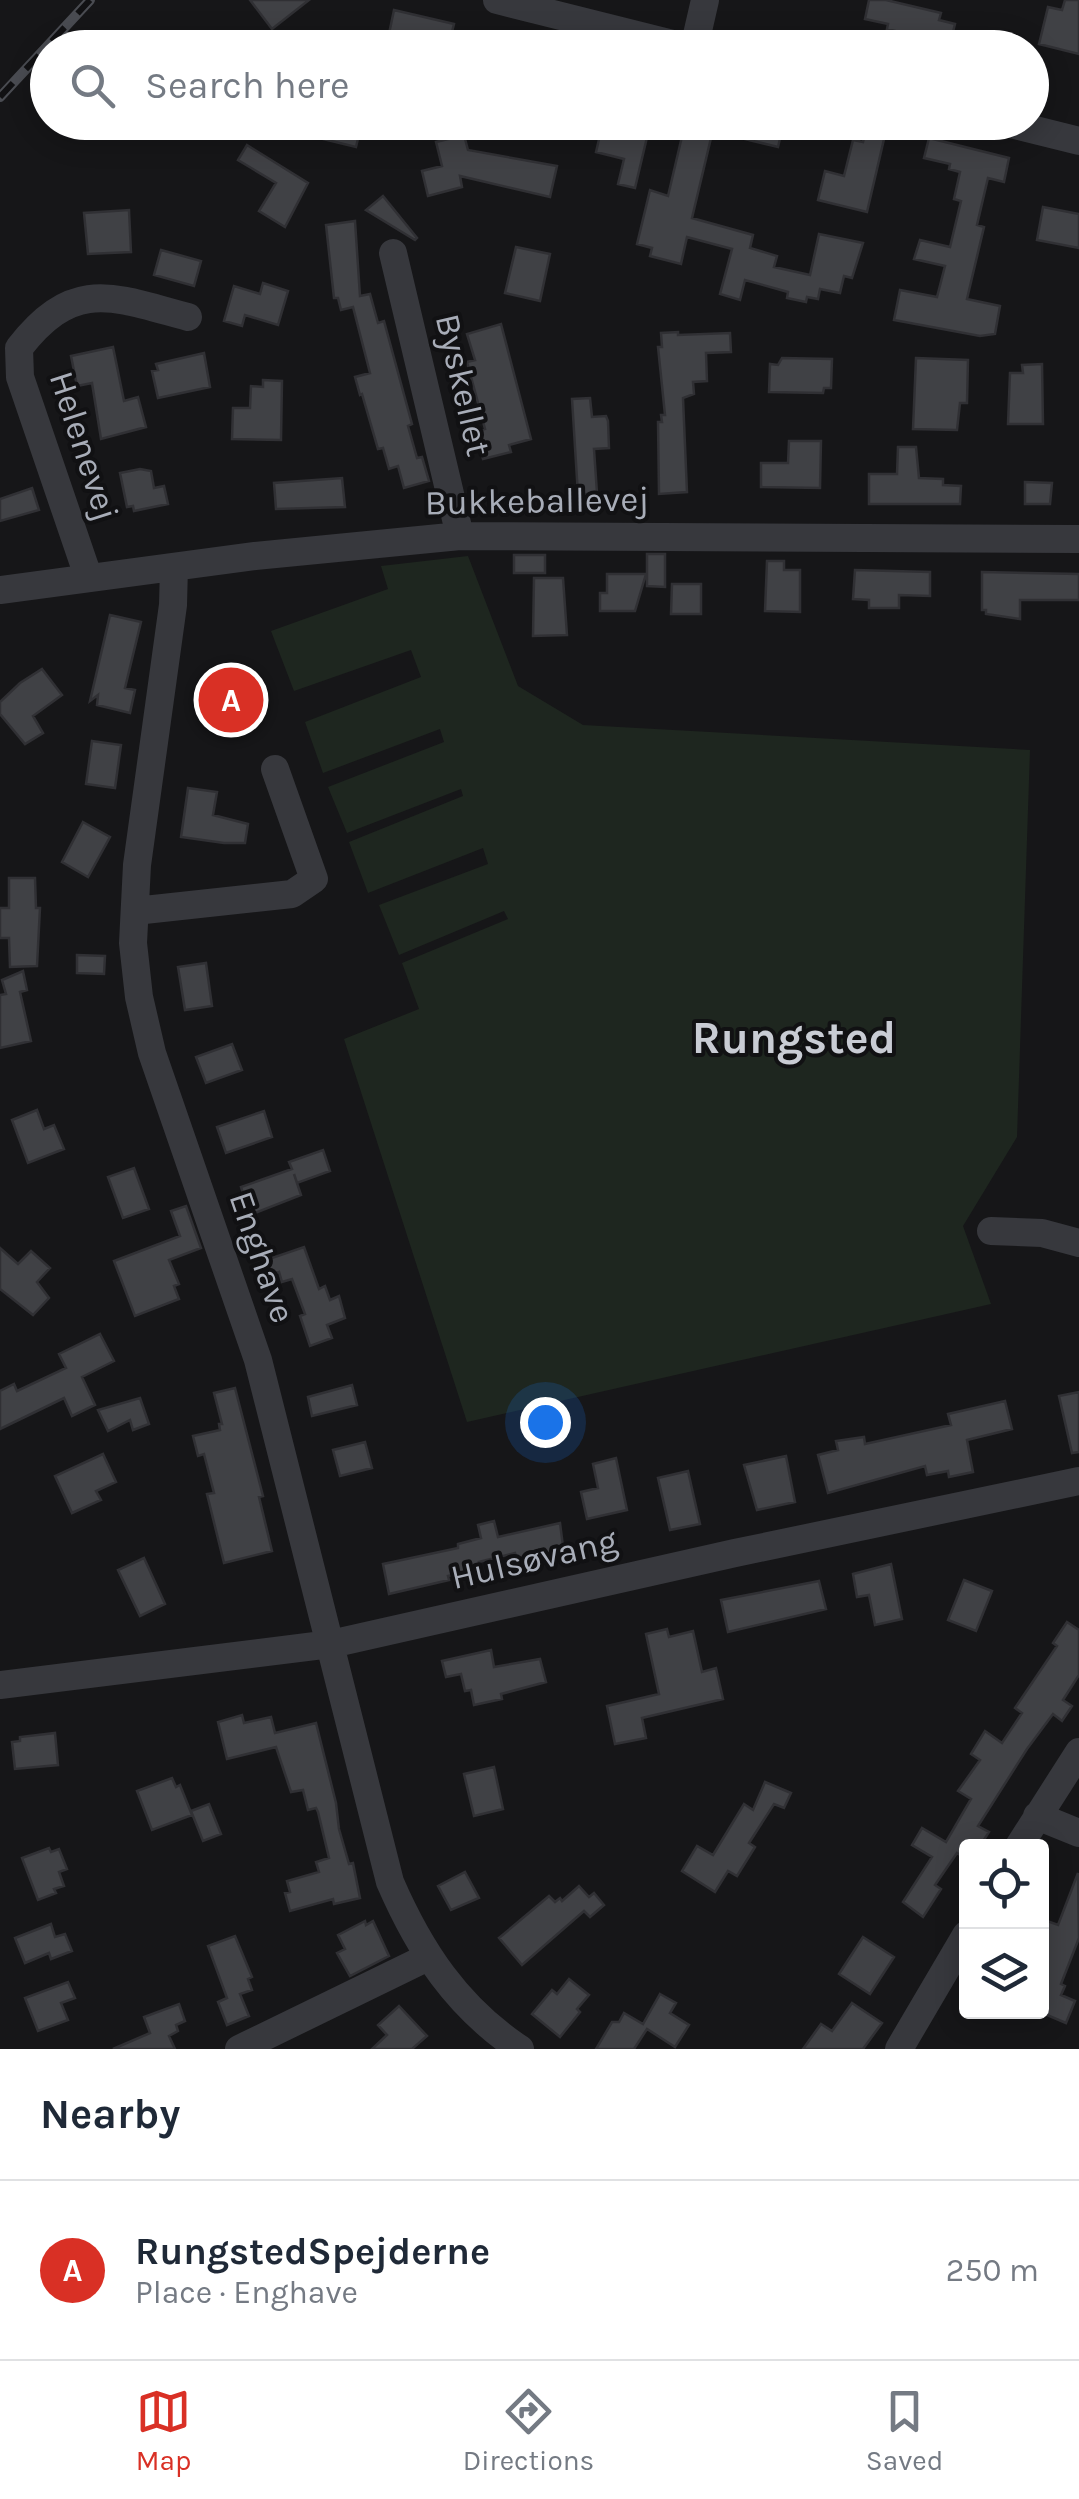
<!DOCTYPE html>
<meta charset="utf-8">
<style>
:root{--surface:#fff;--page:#f6f6f7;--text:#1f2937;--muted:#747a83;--line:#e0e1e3;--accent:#d93025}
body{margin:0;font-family:Karla,sans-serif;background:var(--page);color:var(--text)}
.controls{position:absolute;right:30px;bottom:30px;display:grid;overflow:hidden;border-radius:10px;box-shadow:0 5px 25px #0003}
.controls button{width:90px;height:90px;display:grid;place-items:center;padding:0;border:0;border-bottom:2px solid var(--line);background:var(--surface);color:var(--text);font:50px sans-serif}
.you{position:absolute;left:545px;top:1422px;width:35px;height:35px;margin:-25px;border:8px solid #fff;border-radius:50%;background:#1a73e8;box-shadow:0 0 0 15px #1a73e833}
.badge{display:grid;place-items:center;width:65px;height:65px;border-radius:50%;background:var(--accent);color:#fff;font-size:32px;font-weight:700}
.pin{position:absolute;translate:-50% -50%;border:5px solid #fff;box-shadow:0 2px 10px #0006}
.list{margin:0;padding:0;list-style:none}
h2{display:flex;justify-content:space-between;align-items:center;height:130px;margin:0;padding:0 40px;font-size:42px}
h2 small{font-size:32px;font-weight:400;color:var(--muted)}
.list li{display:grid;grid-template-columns:65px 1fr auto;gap:30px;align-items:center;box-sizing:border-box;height:180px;padding:0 40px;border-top:2px solid var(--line)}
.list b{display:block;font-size:38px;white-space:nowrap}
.list p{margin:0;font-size:32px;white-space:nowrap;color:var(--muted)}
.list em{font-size:32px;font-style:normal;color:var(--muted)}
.icon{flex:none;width:55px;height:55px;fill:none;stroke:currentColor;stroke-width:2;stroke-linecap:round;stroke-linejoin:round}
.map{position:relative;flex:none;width:1079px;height:2049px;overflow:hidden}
.search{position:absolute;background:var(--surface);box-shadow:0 5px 25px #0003;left:30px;right:30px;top:30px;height:110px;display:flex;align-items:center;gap:25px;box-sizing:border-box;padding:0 35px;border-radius:55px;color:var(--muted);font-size:38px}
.sheet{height:310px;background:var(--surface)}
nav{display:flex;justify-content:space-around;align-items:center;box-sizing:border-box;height:140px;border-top:2px solid var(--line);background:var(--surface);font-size:28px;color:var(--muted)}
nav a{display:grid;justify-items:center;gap:5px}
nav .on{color:var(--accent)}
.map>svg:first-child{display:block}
</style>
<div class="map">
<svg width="1079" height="2049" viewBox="0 0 1079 2049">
<rect width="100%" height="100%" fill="#161618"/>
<path fill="#1e261f" d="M468 556 518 686 583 725 1030 750 1017 1137 963 1226 991 1304 467 1422 344 1039 419 1009 402 963 508 919 504 911 399 955 379 905 488 864 483 848 368 893 349 842 463 796 461 789 347 833 328 787 444 742 440 729 323 773 305 722 421 677 411 650 294 691 271 631 388 589 381 566Z"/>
<path fill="#404145" stroke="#303034" stroke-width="2.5" d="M250 0H309L272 29Z
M869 0H886L941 13 939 20 955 24 949 48H891L895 31 887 29 888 24 865 19Z
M1065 0H1079V54L1039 44 1048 7 1062 10Z
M394 10 454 24 448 48H386Z
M283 122H362L356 147 282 129Z
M603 122H621L649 129 635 188 618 184 624 159 596 152Z
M704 122H784L778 147 704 129Z
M868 122H888L867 212 818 200 825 171 844 176 853 140 863 142Z
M683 132 711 138 692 218 753 235 750 248 777 256 774 267 810 275 819 234 863 243 852 278 844 276 840 293 820 289 818 299 807 297 806 302 787 298 788 292 745 280 740 300 720 294 732 249 687 237 681 264 650 256 652 248 637 244 650 190 668 196Z
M464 135 468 150 557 166 550 197 460 176 462 187 428 196 422 171 442 166 436 142Z
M929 138 1009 158 1004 182 988 178 977 225 984 227 967 299 1000 306 995 334 980 336 894 320 900 290 937 297 945 266 914 259 920 240 950 247 961 201 954 199 960 172 949 169 950 164 924 158Z
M247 145 308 183 285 227 259 211 276 183 238 160Z
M383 196 417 238 415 240 366 210Z
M1043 207 1079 214V248L1037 240Z
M129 210 131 252 88 254 84 213Z
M355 221 360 296 370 294 378 323 384 321 412 424 408 426 417 458 422 457 429 481 404 488 398 466 389 469 383 448 378 449 362 394 360 395 355 377 370 373 353 307 341 310 338 298H334L326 225Z
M516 247 550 254 540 301 505 293Z
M161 250 201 261 194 286 154 275Z
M263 283 288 291 278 325 245 315 242 326 224 321 234 286 260 294Z
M501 324 531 439 509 445 511 452 483 459 475 432 485 429 467 362 475 360 467 334Z
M678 332V335L730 333 731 352 706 353 707 381 693 382 694 394 683 398 687 492 659 494 658 422H662L661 415H665L658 347H662L661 333Z
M113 347 124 401 138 397 146 427 101 439 92 383 77 386 71 356Z
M204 353 210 387 158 398 152 371 158 370 156 364Z
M782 358 832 359 831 388H824L823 393 769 392 770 364 778 365Z
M916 358 968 360 967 403H960L957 430 913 429Z
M1042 364 1043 424H1008L1010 373H1023L1022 365Z
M263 380 282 381 281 440 232 439 233 408H250L251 386 263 387Z
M590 398 592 417 606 416 608 421 609 448 594 449 597 493 578 495 572 399Z
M789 441H821L820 488 761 487V463H788Z
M898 447H916L919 478 943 479V485L961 486 960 504H869V474H897Z
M140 469 151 471 154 488 164 486 168 504 134 511 133 506 127 507 120 473Z
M342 478 345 507 276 509 274 483Z
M1025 482 1052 483 1050 504H1025Z
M32 488 39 510 0 521V499Z
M647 554H665V587L647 586Z
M514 555H545V573H514Z
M767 561H784V570H800V612L765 611Z
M855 570 930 572V596L899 595V608H869V600L853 599Z
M982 572 1079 574V600H1020V619L986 614V610H982Z
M607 574H646L635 611H600V593H607Z
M534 578H563L567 635 533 636Z
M672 584H701V614H671Z
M110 615 141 622 125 688 135 690 130 713 97 705 98 695 90 701Z
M42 669 62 695 33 716 43 733 25 744 0 714V702L20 683Z
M215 672 256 679 248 720 208 713Z
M92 741 121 745 115 788 86 784Z
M188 788 217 792 213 815 248 824 245 843H224L181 837Z
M83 822 110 837 88 877 62 862Z
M9 878H35L36 908H40L37 966 10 967 9 938H0V908H9Z
M77 955 105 956 104 974 77 973Z
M206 963 212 1006 185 1010 178 967Z
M23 971 27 990 20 992 31 1041 0 1048V995L6 994 2 980Z
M232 1044 242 1070 206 1083 196 1057Z
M37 1110 44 1129 54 1125 64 1149 28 1163 12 1120Z
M264 1111 272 1137 226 1153 217 1127Z
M323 1150 330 1171 297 1183 294 1174 301 1195 250 1215 241 1187 292 1169 289 1162Z
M134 1168 149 1209 123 1218 108 1177Z
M186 1206 201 1248 169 1260 179 1284 174 1286 179 1299 135 1316 114 1261 180 1236 171 1211Z
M304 1247 319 1289 325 1286 330 1300 339 1296 345 1318 327 1325 332 1338 310 1346 300 1316 305 1314 292 1279 282 1282 279 1272 271 1275 266 1260Z
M0 1248 18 1264 31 1251 50 1268 37 1282 49 1298 33 1315 0 1289Z
M100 1334 114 1361 82 1377 95 1405 72 1416 64 1398 0 1429V1391L14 1384 17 1391 66 1368 59 1354Z
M352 1385 357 1405 312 1416 308 1397Z
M235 1388 263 1496 259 1497 272 1551 224 1563 207 1494 214 1493 204 1454 198 1456 193 1436 220 1430 219 1424H222L214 1393Z
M1079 1392V1452L1072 1453 1059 1396Z
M140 1398 149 1424 133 1430 130 1420 108 1431 98 1410Z
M1005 1401 1012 1429 967 1440 973 1472 949 1477 948 1471 927 1475 925 1466 828 1493 818 1455 838 1450 836 1441 864 1437 865 1444 951 1425 948 1414Z
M365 1442 372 1468 340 1476 333 1450Z
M103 1454 116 1482 96 1491 101 1500 72 1513 55 1476Z
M786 1456 795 1502 757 1510 744 1465Z
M616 1458 627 1510 587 1519 581 1492 598 1488 593 1464Z
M688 1471 700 1524 670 1530 658 1478Z
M494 1521 498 1537 560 1523 564 1554 546 1557 545 1553 517 1559 515 1553 479 1562 481 1569 448 1576 449 1580 389 1594 383 1564 458 1548V1544L481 1538 478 1525Z
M144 1558 165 1604 140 1616 118 1570Z
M891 1564 902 1619 875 1625 869 1595 857 1597 853 1574Z
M964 1580 992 1591 976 1631 948 1620Z
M819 1581 826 1609 728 1632 721 1600Z
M1067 1622 1079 1630V1675L1063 1700 1072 1706 1062 1721 1053 1714 1027 1749 978 1826 989 1832 980 1846H966V1859L957 1853 935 1885 941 1889 923 1917 903 1902 932 1857 912 1845 922 1828 946 1842 971 1799 958 1791 980 1760 971 1754 985 1731 1002 1743 1022 1713 1015 1708 1057 1646 1053 1643Z
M667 1629 669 1637 693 1631 702 1672 716 1668 723 1699 642 1718 646 1738 615 1744 607 1706 659 1694 646 1634Z
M491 1650 494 1667 540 1659 546 1682 501 1694 502 1699 474 1705 471 1690 465 1691 461 1674 446 1677 442 1661Z
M242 1715 244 1723 271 1717 275 1733 316 1723 336 1803 339 1829 349 1864 353 1863 360 1898 334 1904 333 1899 290 1911 285 1893 290 1892 287 1881 319 1872 316 1862 329 1858 318 1812 316 1808 308 1810 303 1790 291 1792 276 1747 227 1759 218 1722Z
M55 1733 58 1765 15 1769 12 1742 20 1741V1737Z
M494 1767 503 1809 474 1816 464 1774Z
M172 1778 176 1787 180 1785 192 1815 152 1830 137 1791Z
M765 1782 791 1793 784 1808 774 1804 749 1843 755 1847 737 1876 728 1871 715 1892 682 1871 697 1846 713 1855 744 1804 753 1810Z
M209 1804 221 1834 203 1841 191 1811Z
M49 1848 51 1852 59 1849 67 1869 59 1872 64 1886 54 1889 56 1893 38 1900 22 1858Z
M465 1872 479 1898 451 1910 438 1886Z
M1078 1873 1079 1938 1061 1984 1065 1986 1061 1995 1075 2001 1066 2023 1042 2013V1919L1058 1925Z
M579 1886 589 1897 594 1893 604 1905 590 1917 584 1911 522 1965 499 1938 549 1896 555 1902 560 1898 562 1901Z
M365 1921 366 1925 373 1921 389 1956 350 1976 337 1953 345 1949 338 1935Z
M51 1924 55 1937 65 1934 72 1951 51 1959 49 1953 25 1963 15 1938Z
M235 1936 252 1977 248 1979 252 1990 240 1994 249 2016 227 2025 218 2002 227 1998 208 1946Z
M863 1937 894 1957 870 1994 839 1974Z
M569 1979 589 1995 577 2009 580 2012 560 2037 532 2014 552 1990 557 1994Z
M68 1982 75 1998 61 2003 68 2020 38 2031 25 1998Z
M660 1994 676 2003 670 2013 689 2025 675 2047 647 2029 634 2049H596L612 2022H619L624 2013 643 2024Z
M852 2003 882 2023 863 2049H803L821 2024 832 2031Z
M179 2004 185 2021 176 2025 178 2031 169 2036 175 2049H113L150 2033 144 2017Z
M399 2006 427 2036 412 2049H372L387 2035 378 2025Z"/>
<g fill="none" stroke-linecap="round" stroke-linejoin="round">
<path stroke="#37383d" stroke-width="28" d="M497 0 689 48
M694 48 705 0
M1003 122 1079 141
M393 253 460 536
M174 567 173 605 137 865 133 943 139 997 152 1053 258 1360 390 1882C420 1951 457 2007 520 2049
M88 576 20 377 19 348C74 277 113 297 188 317
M0 590 255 556 460 536 1079 539
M135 911 292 894 314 879 275 769
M991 1231 1042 1233 1079 1243
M0 1685 331 1644 735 1553 1079 1481
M1037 1816 1079 1833
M1019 1846 1079 1752
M239 2049 428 1957
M899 2049 966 1935"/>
<defs>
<path id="rail" d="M0 97 90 0"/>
</defs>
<use href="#rail" stroke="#4a4c52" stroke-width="10"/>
<use href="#rail" stroke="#111113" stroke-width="6" stroke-dasharray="19" stroke-linecap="butt"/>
</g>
<g text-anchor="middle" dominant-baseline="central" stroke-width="8" stroke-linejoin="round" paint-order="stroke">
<g font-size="35" fill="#a8adb8" stroke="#111113">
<text transform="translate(463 385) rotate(77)">Byskellet</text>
<text transform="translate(84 446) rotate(72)">Helenevej</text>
<text transform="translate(537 501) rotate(-1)">Bukkeballevej</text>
<text transform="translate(262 1257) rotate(71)">Enghave</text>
<text transform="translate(534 1559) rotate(-13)">Hulsøvang</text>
</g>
<g font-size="45" font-weight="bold" fill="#c9ccd4" stroke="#111113">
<text x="794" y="1038">Rungsted</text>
</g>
</g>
</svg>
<div class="controls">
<button><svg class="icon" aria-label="locate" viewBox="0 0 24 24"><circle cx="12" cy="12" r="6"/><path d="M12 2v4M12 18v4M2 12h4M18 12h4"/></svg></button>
<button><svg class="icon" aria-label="layers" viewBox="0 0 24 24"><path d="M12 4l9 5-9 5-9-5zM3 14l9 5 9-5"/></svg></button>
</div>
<div class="you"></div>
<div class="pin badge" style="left:231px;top:700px">A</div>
<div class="search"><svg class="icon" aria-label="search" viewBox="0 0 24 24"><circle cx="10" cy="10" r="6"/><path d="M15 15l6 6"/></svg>Search here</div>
</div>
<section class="sheet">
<h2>Nearby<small></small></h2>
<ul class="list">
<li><span class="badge">A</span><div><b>RungstedSpejderne</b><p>Place · Enghave</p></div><em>250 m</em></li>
</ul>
</section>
<nav>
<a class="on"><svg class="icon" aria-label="map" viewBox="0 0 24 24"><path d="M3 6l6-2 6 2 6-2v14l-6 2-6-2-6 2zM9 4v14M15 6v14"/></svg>Map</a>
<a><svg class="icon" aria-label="directions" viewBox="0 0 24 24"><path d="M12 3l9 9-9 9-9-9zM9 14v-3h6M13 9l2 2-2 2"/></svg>Directions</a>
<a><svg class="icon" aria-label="saved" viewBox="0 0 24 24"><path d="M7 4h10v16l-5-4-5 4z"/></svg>Saved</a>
</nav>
